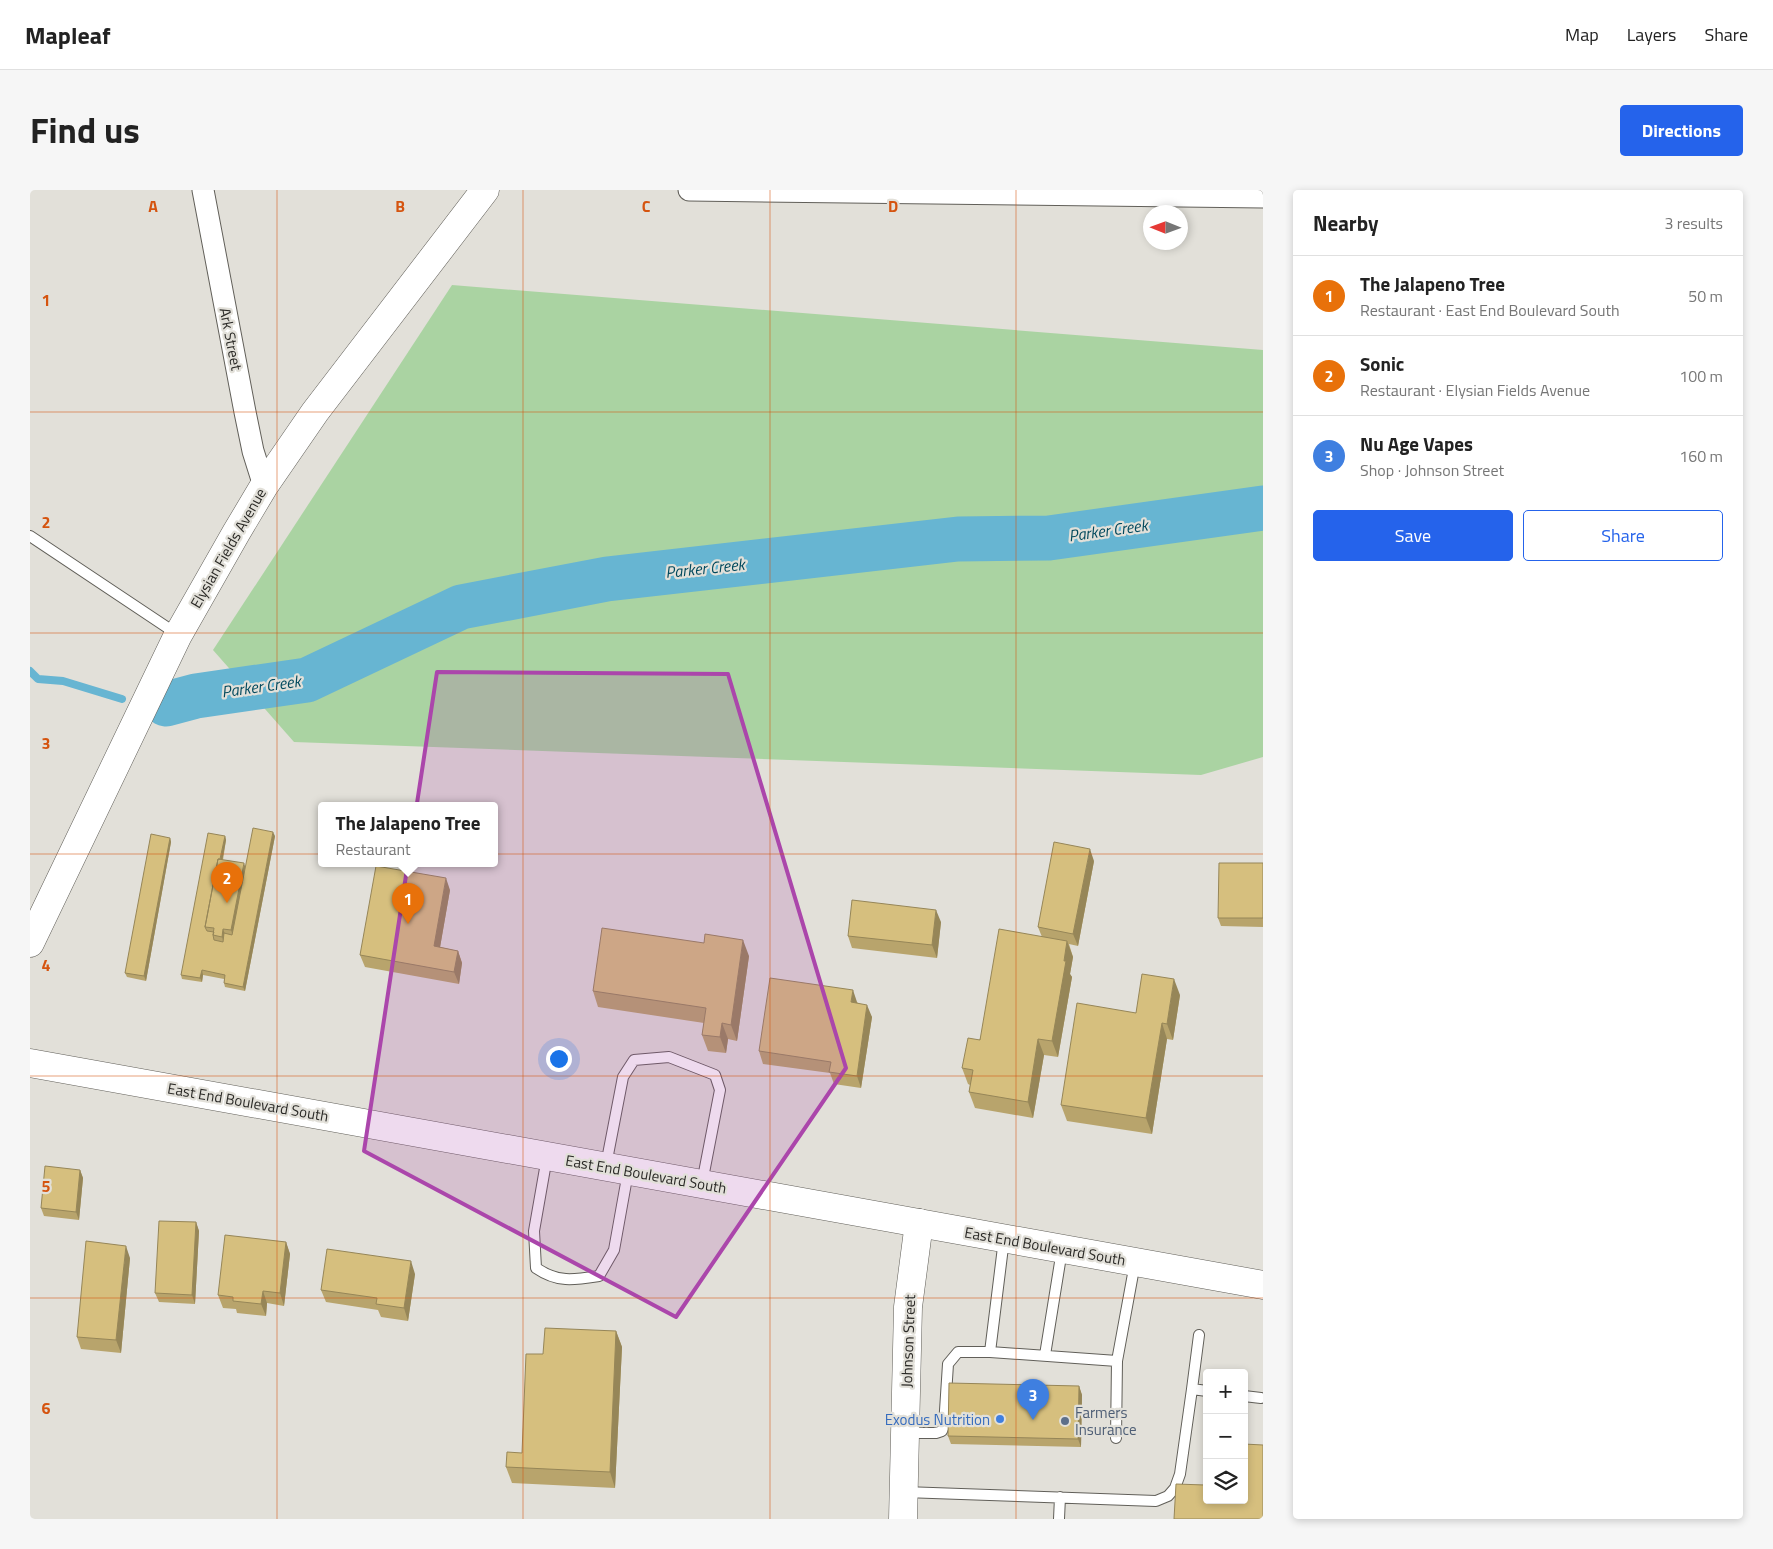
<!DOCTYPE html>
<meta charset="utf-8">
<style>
:root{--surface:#fff;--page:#f6f6f6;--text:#222;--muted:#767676;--line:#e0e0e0;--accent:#2563eb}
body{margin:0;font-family:"Titillium Web",sans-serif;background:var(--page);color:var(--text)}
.controls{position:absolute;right:15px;bottom:15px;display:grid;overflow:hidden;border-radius:5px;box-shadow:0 2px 8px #0003}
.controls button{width:45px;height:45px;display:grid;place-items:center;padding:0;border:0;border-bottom:1px solid var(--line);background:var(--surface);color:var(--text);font:25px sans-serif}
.compass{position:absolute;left:1113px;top:15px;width:45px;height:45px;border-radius:50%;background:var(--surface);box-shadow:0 2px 8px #0003;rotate:271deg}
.you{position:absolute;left:528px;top:868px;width:18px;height:18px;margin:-12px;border:4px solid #fff;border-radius:50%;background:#1a73e8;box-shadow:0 0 0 8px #1a73e833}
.badge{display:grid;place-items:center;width:32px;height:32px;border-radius:50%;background:var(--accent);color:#fff;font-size:16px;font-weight:700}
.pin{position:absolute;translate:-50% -41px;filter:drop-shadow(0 1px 2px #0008)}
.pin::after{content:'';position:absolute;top:26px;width:18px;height:15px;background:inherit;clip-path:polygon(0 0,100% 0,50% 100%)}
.popup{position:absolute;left:288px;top:612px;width:180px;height:65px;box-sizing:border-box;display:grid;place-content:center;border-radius:5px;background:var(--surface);filter:drop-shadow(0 1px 4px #0005);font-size:16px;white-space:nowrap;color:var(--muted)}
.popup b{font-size:19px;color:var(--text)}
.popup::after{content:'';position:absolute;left:50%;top:100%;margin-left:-10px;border:10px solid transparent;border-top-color:var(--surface)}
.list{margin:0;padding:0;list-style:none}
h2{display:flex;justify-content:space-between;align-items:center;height:65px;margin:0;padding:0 20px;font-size:21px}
h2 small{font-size:16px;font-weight:400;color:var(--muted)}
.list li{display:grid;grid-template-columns:32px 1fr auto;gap:15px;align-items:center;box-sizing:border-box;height:80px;padding:0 20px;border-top:1px solid var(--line)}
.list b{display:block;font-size:19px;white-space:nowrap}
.list p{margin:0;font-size:16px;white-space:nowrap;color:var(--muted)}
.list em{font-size:16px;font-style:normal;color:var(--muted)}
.actions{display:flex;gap:10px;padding:15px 20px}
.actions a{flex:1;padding:11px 0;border:1px solid var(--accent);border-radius:5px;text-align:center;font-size:18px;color:var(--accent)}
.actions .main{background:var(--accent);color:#fff}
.icon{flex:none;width:28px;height:28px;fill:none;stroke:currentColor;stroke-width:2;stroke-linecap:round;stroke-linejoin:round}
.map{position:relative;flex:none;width:1233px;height:1329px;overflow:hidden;border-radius:5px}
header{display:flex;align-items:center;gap:30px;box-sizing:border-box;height:70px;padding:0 25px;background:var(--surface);border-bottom:1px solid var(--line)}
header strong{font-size:24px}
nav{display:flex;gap:28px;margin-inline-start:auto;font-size:18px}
.intro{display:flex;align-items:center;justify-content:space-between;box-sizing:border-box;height:120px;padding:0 30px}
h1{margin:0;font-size:35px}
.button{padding:12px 22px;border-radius:5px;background:var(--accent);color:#fff;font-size:18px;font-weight:700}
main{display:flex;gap:30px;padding:0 30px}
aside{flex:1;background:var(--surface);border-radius:5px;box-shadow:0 2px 8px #0003}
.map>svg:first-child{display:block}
</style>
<header>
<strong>Mapleaf</strong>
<nav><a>Map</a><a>Layers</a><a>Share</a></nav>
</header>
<div class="intro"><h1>Find us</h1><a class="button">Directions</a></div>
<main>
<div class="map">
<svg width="1233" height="1329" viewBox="0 0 1233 1329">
<rect width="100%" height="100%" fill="#e2e0d9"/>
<path fill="#aad3a2" d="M422 95 1233 160V567L1171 585 264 552 183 460Z"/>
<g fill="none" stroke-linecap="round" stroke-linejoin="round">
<path stroke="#67b5d2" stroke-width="8" d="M0 481 8 489 33 491 92 509"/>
<path stroke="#67b5d2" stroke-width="45" d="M136 514 166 506 277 490 431 417 577 389 928 349 1019 348 1233 318"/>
<defs>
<path id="lane" d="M0 346 147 444
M517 967 504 1041 506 1078C528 1093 544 1090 569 1086L584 1060 598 982
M576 975 593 887 604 870 639 867 685 885 690 900 672 993
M974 1049 960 1162 1087 1171
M1015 1165 1032 1060
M1162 1199 1169 1145
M1214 1206 1231 1208
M876 1243H906L912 1241 914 1236 918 1174 928 1162H960
M1086 1248 1087 1171 1105 1073
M874 1302 1126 1311 1138 1306 1145 1298 1150 1284 1162 1199 1177 1201
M1029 1329 1030 1307"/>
<path id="street" d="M173 0 215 222 223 261 234 296
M659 0 1233 7"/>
<path id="secondary" d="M0 753 148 445 206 343 234 296 285 222 455 0
M873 1329 878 1117 889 1033"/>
<path id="highway" d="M0 873 1233 1095"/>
</defs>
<use href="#lane" stroke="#615f59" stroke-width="12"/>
<use href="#street" stroke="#615f59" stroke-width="23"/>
<use href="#secondary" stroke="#615f59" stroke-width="29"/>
<use href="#highway" stroke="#615f59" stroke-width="29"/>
<use href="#lane" stroke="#fff" stroke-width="10"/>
<use href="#street" stroke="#fff" stroke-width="21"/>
<use href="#secondary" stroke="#fff" stroke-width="28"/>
<use href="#highway" stroke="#fff" stroke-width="28"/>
</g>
<path fill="#b8a46c" d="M195 646 196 650 193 670 215 678 245 646 215 801 195 797 194 793V789L173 785 172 792 152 789 151 785Z
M140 648 141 652 116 791 97 787 95 783Z
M1064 671 1048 756 1039 754 1043 767 1040 784 1042 787 1028 867 1014 865 1003 928 945 918 939 902 940 895 938 894 932 878 1012 747 1008 737Z
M1233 673V737L1191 736 1188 728Z
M420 700 410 757 428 761 432 773 429 794 335 777 330 765Z
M911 732 907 768 822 758 818 746Z
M719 766 707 851 698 849 696 863 678 861 672 845 674 833 568 817 563 801Z
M1150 805 1143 850 1137 849 1122 944 1037 931 1031 915Z
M827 812 842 827 831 898 804 894 800 883 733 874 729 861Z
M50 980 53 988 49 1030 14 1026 11 1018Z
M166 1032 169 1041 165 1114 129 1112 125 1103Z
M256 1052 260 1064 254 1116 237 1113 236 1126 207 1123 206 1119 193 1118 188 1105Z
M100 1068 91 1163 51 1159 47 1147Z
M385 1084 378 1131 351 1127 348 1120 296 1112 291 1100Z
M586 1141 592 1157 585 1298 482 1293 476 1277 492 1263 513 1164Z
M1049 1196 1052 1205 1051 1257 921 1254 918 1246Z"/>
<path fill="#968658" d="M243 642 245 646 215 801 213 797Z
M195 646 196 650 180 737H177Z
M140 648 141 652 116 791 114 786Z
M1060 659 1064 671 1048 756 1043 744Z
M214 673 217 682 204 749 201 740Z
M416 688 420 700 408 769 404 756Z
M906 720 911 732 907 768 902 755Z
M193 739 196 747 195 756 192 747Z
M713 750 719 766 707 851 701 835Z
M1037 751 1043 767 1040 784 1042 787 1028 867 1022 851Z
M428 761 432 773 429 794 424 782Z
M172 780 173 785 172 792 170 788Z
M1144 789 1150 805 1143 850 1137 834Z
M823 800 827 812 825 824 821 812Z
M837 815 842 827 831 898 827 886Z
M692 833 698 849 696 863 690 847Z
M1132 833 1137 849 1122 944 1116 928Z
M1008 849 1014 865 1003 928 998 912Z
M50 980 53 988 49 1030 46 1022Z
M166 1032 169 1041 165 1114 162 1105Z
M256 1052 260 1064 254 1116 250 1103Z
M96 1056 100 1068 91 1163 86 1150Z
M381 1071 385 1084 378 1131 374 1118Z
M233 1101 237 1113 236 1126 231 1114Z
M586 1141 592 1157 585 1298 580 1282Z
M1049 1196 1052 1205 1051 1257 1048 1249Z"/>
<path fill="#d6bf7e" stroke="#968658" d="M223 638 243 642 213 797 194 793 195 785 172 780 170 788 151 785 178 643 195 646 190 669H188L175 737 177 741 184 742 183 745 184 750 193 752 194 743 202 745Z
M121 644 140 648 114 786 95 783Z
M1024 652 1060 659 1043 744 1008 737Z
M188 669 214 673 201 740 193 739 192 747 183 745 184 738 175 737Z
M1189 673H1233V728H1188Z
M346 676 416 688 404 756 428 761 424 782 330 765Z
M822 710 906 720 902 755 818 746Z
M572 738 674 753 675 744 713 750 701 835 692 833 690 847 672 845 676 818 563 801Z
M969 739 1037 751 1034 771H1036L1022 851 1008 849 998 912 939 902 943 880 932 878 938 848 950 850Z
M1112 784 1144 789 1137 834 1132 833 1116 928 1031 915 1047 813 1106 823Z
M740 788 823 800 821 812 837 815 827 886 799 882 801 872 729 861Z
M15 976 50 980 46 1022 11 1018Z
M129 1031 166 1032 162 1105 125 1103Z
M195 1045 256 1052 250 1103 233 1101 231 1114 203 1111V1107L188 1105Z
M56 1051 96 1056 86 1150 47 1147Z
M297 1059 381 1071 374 1118 346 1114 347 1108 291 1100Z
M515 1138 586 1141 580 1282 476 1277 477 1262 492 1263 496 1164H513Z
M919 1193 1049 1196 1048 1249 918 1246Z
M1214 1254 1233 1255V1329H1144L1146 1294 1175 1295 1177 1261V1310H1214Z"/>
<path fill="#ab46ab" fill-opacity="0.2" stroke="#ab46ab" stroke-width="4" stroke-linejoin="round" d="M407 482 698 484 816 878 646 1127 334 961Z"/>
<path fill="none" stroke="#d5540f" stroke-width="1" stroke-opacity="0.55" d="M247 0V1329M493 0V1329M740 0V1329M986 0V1329M0 222H1233M0 443H1233M0 664H1233M0 886H1233M0 1108H1233"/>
<circle fill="#3f7fe0" stroke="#e2e0d9" stroke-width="2" cx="970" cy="1229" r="5"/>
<circle fill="#5c6f8a" stroke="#e2e0d9" stroke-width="2" cx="1035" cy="1231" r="5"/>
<g text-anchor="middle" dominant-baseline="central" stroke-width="4.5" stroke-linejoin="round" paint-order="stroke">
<g font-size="15" fill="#2a2926" stroke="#e2e0d9">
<text transform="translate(201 149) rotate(79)">Ark Street</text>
<text transform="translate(198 358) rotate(-60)">Elysian Fields Avenue</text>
<text transform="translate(218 912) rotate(10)">East End Boulevard South</text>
<text transform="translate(616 984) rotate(10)">East End Boulevard South</text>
<text transform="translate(1015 1056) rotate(10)">East End Boulevard South</text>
<text transform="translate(878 1151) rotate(-88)">Johnson Street</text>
</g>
<g font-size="15" fill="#4e5e75" stroke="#e2e0d9" text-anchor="start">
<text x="1045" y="1222">Farmers<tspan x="1045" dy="17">Insurance</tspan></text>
</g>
<g font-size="15" fill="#366cbe" stroke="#e2e0d9" text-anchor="end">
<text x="960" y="1229">Exodus Nutrition</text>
</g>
<g font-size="16" font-style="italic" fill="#00485c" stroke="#e2e0d9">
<text transform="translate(1078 340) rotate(-8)">Parker Creek</text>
<text transform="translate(675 378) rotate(-6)">Parker Creek</text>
<text transform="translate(231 496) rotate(-8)">Parker Creek</text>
</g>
</g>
<g font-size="16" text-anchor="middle" font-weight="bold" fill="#d5540f" stroke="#e2e0d9" stroke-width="4.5" stroke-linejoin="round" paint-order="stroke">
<text x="123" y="22">A</text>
<text x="370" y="22">B</text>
<text x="616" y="22">C</text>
<text x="863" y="22">D</text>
<text x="16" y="116">1</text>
<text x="16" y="338">2</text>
<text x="16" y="559">3</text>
<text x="16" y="781">4</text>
<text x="16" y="1002">5</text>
<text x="16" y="1224">6</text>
</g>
</svg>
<div class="controls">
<button>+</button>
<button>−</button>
<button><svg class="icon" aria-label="layers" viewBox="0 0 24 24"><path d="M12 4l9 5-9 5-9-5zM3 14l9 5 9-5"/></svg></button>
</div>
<svg class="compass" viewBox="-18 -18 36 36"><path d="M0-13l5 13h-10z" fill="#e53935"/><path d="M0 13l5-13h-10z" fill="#767676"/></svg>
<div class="you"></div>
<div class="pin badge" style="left:378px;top:734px;background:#e8710a">1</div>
<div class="popup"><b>The Jalapeno Tree</b>Restaurant</div>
<div class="pin badge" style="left:197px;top:713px;background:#e8710a">2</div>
<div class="pin badge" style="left:1003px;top:1230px;background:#3f7fe0">3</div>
</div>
<aside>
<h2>Nearby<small>3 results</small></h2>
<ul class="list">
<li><span class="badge" style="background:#e8710a">1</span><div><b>The Jalapeno Tree</b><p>Restaurant · East End Boulevard South</p></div><em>50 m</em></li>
<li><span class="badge" style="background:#e8710a">2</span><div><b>Sonic</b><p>Restaurant · Elysian Fields Avenue</p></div><em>100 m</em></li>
<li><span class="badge" style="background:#3f7fe0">3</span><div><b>Nu Age Vapes</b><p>Shop · Johnson Street</p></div><em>160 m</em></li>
</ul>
<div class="actions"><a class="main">Save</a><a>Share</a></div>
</aside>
</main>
